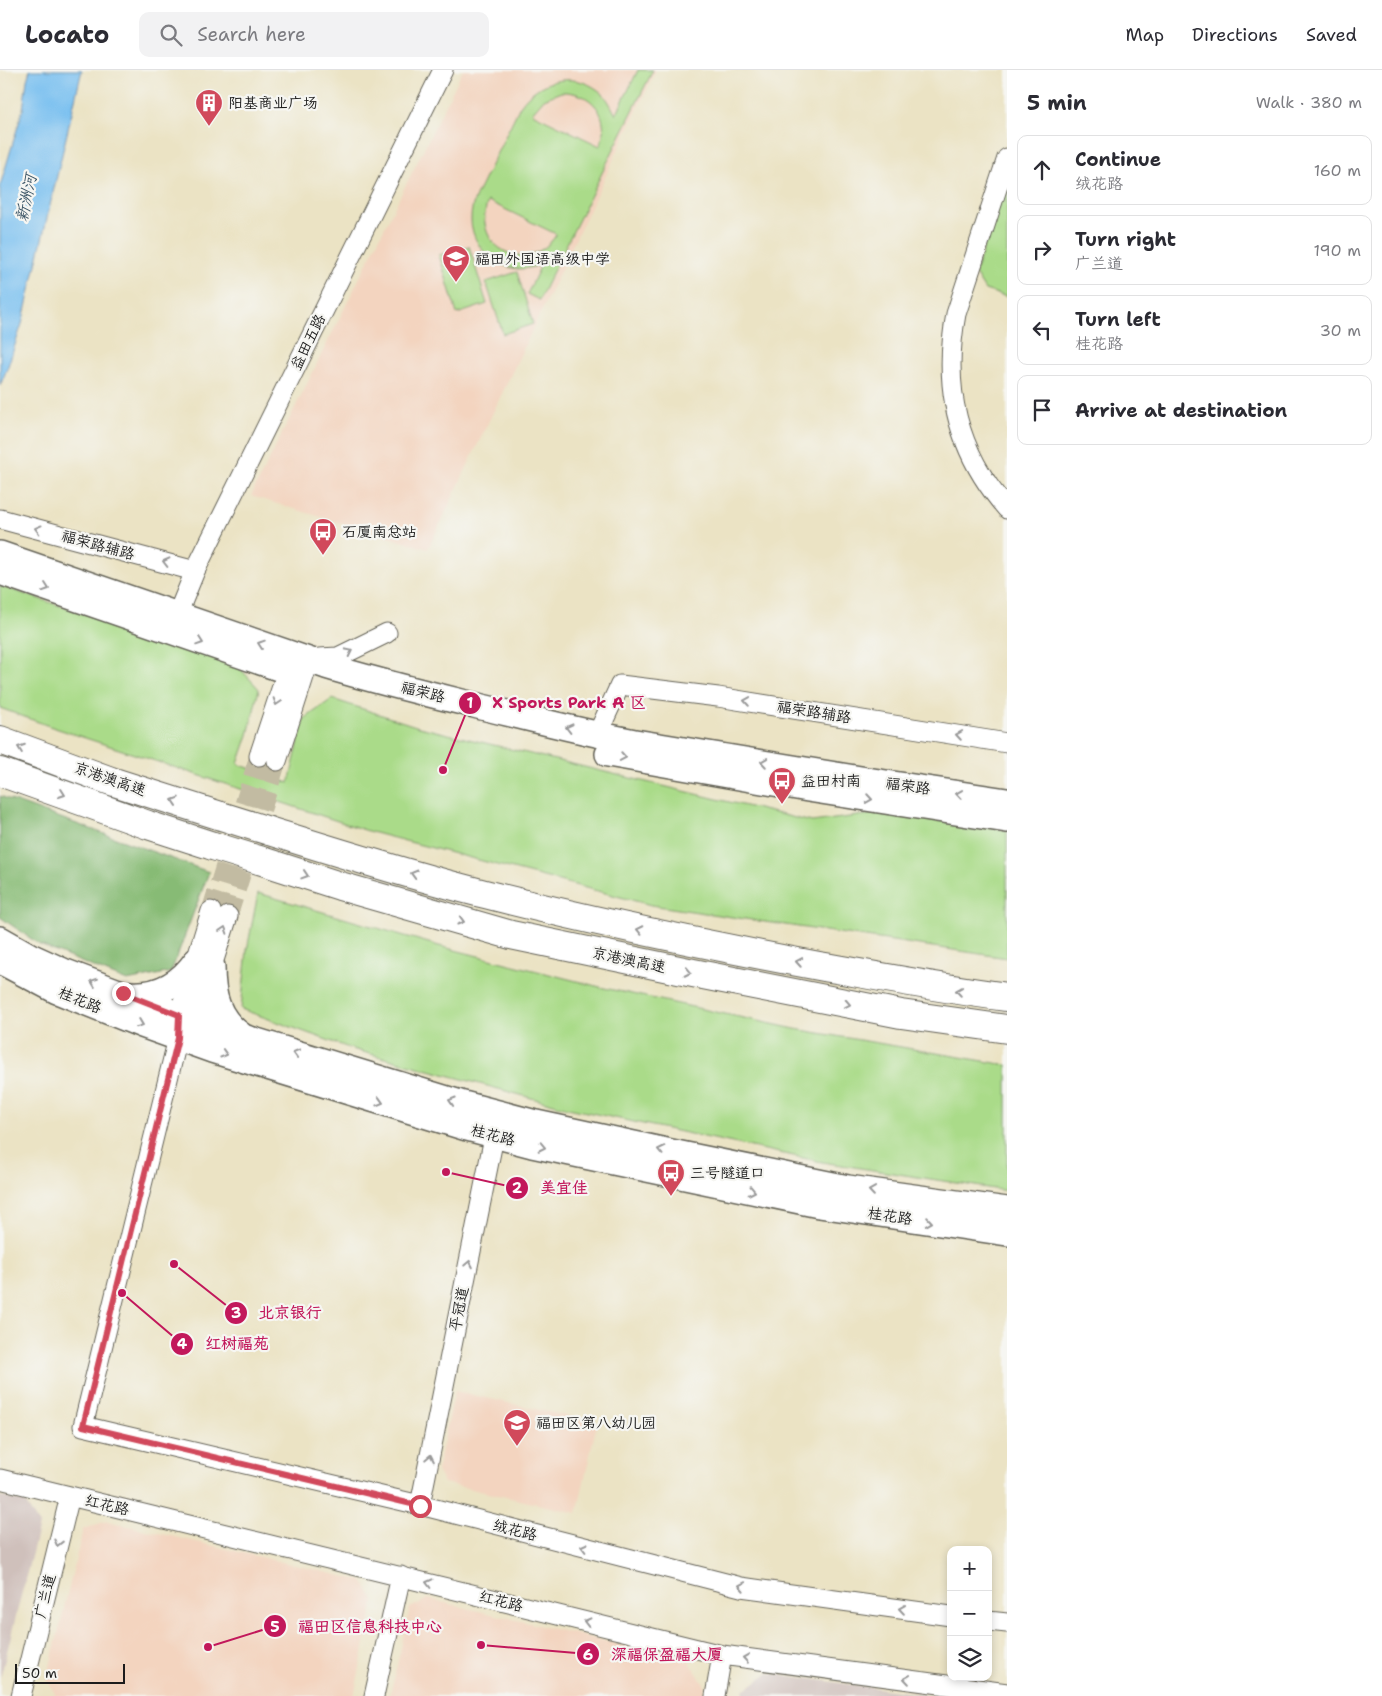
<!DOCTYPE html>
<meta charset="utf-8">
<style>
:root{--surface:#fff;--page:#f2f2f3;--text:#2b2b33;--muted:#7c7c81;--line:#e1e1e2}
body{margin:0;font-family:"Shantell Sans","LXGW WenKai TC",sans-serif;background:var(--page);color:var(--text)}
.controls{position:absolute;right:15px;bottom:15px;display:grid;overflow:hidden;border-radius:10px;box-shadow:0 2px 8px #0003}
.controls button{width:45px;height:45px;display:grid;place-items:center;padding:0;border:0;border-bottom:1px solid var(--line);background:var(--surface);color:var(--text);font:25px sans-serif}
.scale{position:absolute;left:15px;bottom:12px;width:110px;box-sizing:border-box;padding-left:5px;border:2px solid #1c1c1c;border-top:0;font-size:14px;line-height:18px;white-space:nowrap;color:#1c1c1c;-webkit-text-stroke:4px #f6f6f2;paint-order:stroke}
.stop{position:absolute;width:15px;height:15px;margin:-11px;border:4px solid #d1495b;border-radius:50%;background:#fff}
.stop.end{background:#d1495b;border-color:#fff;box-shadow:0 1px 5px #0008}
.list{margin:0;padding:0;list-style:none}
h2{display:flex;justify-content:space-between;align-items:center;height:65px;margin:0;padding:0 20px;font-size:21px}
h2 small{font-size:16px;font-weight:400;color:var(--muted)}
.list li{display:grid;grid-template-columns:32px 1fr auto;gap:15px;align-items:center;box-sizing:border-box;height:70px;margin:0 10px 10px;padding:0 10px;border:1px solid var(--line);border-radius:10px}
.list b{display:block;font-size:19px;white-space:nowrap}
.list p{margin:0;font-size:16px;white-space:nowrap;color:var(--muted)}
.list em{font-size:16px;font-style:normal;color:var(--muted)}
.icon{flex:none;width:28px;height:28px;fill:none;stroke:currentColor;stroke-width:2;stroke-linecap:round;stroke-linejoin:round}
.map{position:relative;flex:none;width:1007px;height:1626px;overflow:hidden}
header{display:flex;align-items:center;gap:30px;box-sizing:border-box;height:70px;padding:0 25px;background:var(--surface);border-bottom:1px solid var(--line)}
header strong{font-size:24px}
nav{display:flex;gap:28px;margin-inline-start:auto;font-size:18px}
.search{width:350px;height:45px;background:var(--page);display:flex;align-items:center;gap:12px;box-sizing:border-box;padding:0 18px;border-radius:10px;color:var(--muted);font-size:19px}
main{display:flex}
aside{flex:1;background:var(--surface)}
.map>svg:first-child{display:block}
</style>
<header>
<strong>Locato</strong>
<div class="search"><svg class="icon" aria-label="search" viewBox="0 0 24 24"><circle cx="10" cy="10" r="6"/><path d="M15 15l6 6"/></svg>Search here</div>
<nav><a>Map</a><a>Directions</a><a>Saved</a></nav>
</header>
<main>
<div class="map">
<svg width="1007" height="1626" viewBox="0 0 1007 1626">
<rect width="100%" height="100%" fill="#f6f6f2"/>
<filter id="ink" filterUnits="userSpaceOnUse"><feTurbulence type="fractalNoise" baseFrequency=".02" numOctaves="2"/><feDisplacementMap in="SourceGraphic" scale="10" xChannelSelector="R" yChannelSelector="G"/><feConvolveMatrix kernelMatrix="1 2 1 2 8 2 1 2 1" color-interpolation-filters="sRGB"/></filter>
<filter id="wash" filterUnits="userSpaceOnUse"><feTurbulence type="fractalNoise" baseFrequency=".0096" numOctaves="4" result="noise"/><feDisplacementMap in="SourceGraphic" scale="20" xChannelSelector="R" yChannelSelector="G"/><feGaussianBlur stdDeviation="1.12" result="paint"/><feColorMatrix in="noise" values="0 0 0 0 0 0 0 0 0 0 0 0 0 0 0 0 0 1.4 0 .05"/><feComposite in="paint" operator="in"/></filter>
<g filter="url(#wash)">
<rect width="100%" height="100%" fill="#ebe3c4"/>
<path fill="#f3d4bf" d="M463 0H656L428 479 251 426Z
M455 1321 597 1353 577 1443 444 1413 437 1401Z
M107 1451 363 1511 374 1530 354 1626H56L47 1609 83 1459Z
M428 1529 689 1591 705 1616 704 1626H390L410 1538Z"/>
<path fill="#cfc0bb" d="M0 1426 25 1432 39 1455 0 1609Z
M768 1603 935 1626H744V1620Z"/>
<path fill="#aadb89" stroke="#637c52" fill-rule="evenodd" d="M638 0H653L539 230 527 224 541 195C533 197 526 199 517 199 492 196 471 174 471 149 471 141 473 133 476 126L520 36C540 7 578 0 604 25 609 31 612 38 616 45ZM561 22C592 21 612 46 600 76L532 43 544 29ZM488 131 556 164V165C529 207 470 178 488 131Z
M1007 105V227L985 220 975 204Z
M469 176 487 234 457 244 439 185Z
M517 202 533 254 503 264 486 212Z
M0 516 235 593 259 619 248 665 238 694 289 713 304 649 332 629 419 657 812 752 880 743 1007 760V888L651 835 371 762 52 657 0 638Z
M258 823 439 876 604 918 795 959 1007 995V1121L822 1092 568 1038 352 979 241 939 247 880Z"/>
<path fill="#87bb75" stroke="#526c48" d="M0 726 209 802 171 902 127 911 40 875 0 847Z"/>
<path fill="#78bff0" stroke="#4a6e86" d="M30 0H82L22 254 8 296 0 316V116L23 39 27 10Z"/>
</g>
<g filter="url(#ink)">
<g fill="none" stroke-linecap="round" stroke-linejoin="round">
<path stroke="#c2bba2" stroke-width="19" stroke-dasharray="19 9" stroke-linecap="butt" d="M211 841 259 686
M228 846 277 691"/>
<defs>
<path id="minor" d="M1007 88 956 244C942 318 957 382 1007 439
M0 449 195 501
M177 545 195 501 443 0
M597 665 620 615 718 627 1007 673
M259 686 291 589
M277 691 309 591 319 588 338 587 387 563
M211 841 179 945 178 968 83 1356 420 1435 741 1517 951 1546
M186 960 195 950 228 846
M0 1409 722 1585 1007 1623
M420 1435 497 1052
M988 1551 1007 1553
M21 1626 70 1426
M374 1626 401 1506
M715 1626 722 1585"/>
<path id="major" d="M0 484 326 596C375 611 425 623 474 635 528 648 581 662 635 672L873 711 1007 731
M0 502 284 600
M608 684 808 719 1007 750
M0 869 30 886 63 901 217 959 460 1033 536 1053 671 1082 848 1118 1007 1140
M0 891 57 921 142 955 212 980 467 1058 532 1075 819 1135 1007 1163
M212 897C212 925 217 948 241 965
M130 924C158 926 180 914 196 891"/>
<path id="highway" d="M0 670 111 711 221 746
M0 702 148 755 213 776
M269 761C340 783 412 806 485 824 595 852 707 875 819 896 882 907 944 919 1007 927
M259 790 340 816 511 865 693 903 901 944 1007 959"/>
</defs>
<use href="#minor" stroke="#646257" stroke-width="21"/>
<use href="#major" stroke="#646257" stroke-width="28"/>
<use href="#highway" stroke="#646257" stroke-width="30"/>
<use href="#minor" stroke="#fff" stroke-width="19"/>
<use href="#major" stroke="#fff" stroke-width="25"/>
<use href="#highway" stroke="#fff" stroke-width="28"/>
<defs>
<path id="highway-bridge" d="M221 746 269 761
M213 776 259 790"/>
</defs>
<use href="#highway-bridge" stroke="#646257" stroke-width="30" stroke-linecap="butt"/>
<use href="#highway-bridge" stroke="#fff" stroke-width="28"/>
</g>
<defs><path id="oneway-chevron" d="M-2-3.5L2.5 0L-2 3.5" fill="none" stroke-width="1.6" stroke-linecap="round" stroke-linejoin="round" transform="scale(1.25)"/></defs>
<g stroke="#999">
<use href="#oneway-chevron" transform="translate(38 459) rotate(-165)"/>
<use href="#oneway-chevron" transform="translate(166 492) rotate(-166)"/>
<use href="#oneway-chevron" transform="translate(46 518) rotate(19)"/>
<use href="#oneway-chevron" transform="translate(200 572) rotate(19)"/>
<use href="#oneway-chevron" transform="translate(261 574) rotate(-161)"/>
<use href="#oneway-chevron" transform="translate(349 582) rotate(-26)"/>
<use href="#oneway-chevron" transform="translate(747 631) rotate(-171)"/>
<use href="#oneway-chevron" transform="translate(277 632) rotate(108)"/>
<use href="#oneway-chevron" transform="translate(569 658) rotate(-166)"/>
<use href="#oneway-chevron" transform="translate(959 665) rotate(-171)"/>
<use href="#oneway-chevron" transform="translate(21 678) rotate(-160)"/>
<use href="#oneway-chevron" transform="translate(623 687) rotate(10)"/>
<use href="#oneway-chevron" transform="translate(764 692) rotate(-171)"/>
<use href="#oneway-chevron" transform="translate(62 724) rotate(20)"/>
<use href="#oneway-chevron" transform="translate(959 724) rotate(-172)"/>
<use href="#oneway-chevron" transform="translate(869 729) rotate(9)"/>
<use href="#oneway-chevron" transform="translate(175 731) rotate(-162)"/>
<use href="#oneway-chevron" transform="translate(414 804) rotate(-164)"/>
<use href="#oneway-chevron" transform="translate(305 805) rotate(18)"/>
<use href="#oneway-chevron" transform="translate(461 851) rotate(16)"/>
<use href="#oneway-chevron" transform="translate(224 860) rotate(-72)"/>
<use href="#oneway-chevron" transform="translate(640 860) rotate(-168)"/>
<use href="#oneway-chevron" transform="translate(799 892) rotate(-170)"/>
<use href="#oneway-chevron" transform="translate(688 902) rotate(12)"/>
<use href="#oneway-chevron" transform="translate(94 912) rotate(-159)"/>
<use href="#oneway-chevron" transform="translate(959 921) rotate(-171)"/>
<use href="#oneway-chevron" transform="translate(847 934) rotate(11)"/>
<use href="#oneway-chevron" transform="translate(140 954) rotate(21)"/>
<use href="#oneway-chevron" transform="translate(296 983) rotate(-163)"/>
<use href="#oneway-chevron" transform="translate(224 984) rotate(17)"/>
<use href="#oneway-chevron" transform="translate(452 1031) rotate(-163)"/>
<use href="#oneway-chevron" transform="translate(380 1032) rotate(17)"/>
<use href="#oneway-chevron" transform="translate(542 1077) rotate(12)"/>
<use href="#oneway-chevron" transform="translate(661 1080) rotate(-168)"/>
<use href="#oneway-chevron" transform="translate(752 1121) rotate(12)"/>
<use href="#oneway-chevron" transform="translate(872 1121) rotate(-172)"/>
<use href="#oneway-chevron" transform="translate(929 1152) rotate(9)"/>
<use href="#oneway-chevron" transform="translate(469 1194) rotate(-79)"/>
<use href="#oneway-chevron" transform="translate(430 1388) rotate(-79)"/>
<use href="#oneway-chevron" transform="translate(58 1473) rotate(104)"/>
<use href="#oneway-chevron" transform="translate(584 1477) rotate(-166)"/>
<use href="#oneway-chevron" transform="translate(429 1513) rotate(-166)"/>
<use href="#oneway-chevron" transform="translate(742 1516) rotate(-169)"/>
<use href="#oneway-chevron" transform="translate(902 1539) rotate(-172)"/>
<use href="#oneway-chevron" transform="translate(587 1552) rotate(-166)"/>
<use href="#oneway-chevron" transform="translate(746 1588) rotate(-172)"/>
<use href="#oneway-chevron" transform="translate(907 1609) rotate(-172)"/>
</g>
</g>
<g fill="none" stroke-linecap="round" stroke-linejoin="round" filter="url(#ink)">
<path stroke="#d1495b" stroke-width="6" d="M123 923 179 945 178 968 83 1356 420 1436"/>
</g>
<defs>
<symbol id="building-pin" viewBox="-11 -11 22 30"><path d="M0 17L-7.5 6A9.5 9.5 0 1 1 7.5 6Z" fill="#d1495b" stroke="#f6f6f2"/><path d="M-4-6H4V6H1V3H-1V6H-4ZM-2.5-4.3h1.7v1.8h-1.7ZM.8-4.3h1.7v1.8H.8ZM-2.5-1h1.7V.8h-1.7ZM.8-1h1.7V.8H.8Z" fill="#fff"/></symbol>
<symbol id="school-pin" viewBox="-11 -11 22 30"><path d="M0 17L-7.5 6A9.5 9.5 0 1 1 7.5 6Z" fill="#d1495b" stroke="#f6f6f2"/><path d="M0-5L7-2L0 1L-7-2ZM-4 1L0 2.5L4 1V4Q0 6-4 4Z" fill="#fff"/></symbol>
<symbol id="bus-pin" viewBox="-11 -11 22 30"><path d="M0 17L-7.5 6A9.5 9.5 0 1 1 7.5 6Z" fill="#d1495b" stroke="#f6f6f2"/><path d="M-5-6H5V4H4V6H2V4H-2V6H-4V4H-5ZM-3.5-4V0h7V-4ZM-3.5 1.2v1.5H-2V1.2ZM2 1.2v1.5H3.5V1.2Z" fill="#fff"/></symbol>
</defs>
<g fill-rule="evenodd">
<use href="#building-pin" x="193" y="17" width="32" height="43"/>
<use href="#school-pin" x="440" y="173" width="32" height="43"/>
<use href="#bus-pin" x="307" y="446" width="32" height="43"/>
<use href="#bus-pin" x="766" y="695" width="32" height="43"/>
<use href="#bus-pin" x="655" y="1087" width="32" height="43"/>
<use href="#school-pin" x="501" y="1337" width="32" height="43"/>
</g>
<g text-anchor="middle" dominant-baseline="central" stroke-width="4.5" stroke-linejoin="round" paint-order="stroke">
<g font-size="15" fill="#1c1c1c" stroke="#f6f6f2" text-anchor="start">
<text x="228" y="33">阳基商业广场</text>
<text x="475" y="189">福田外国语高级中学</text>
<text x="342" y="462">石厦南总站</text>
<text x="801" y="711">益田村南</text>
<text x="690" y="1103">三号隧道口</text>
<text x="536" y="1353">福田区第八幼儿园</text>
</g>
<g font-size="15" fill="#1c1c1c" stroke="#f6f6f2">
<text transform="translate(308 272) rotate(-64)">益田五路</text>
<text transform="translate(98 475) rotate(15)">福荣路辅路</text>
<text transform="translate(423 622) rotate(14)">福荣路</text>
<text transform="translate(814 642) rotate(9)">福荣路辅路</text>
<text transform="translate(110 709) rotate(19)">京港澳高速</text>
<text transform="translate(908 716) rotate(8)">福荣路</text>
<text transform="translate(629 890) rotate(12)">京港澳高速</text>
<text transform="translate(80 930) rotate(23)">桂花路</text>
<text transform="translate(493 1065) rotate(15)">桂花路</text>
<text transform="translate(890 1146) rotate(9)">桂花路</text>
<text transform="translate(459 1239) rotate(-79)">平冠道</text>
<text transform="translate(107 1435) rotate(13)">红花路</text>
<text transform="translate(515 1460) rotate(14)">绒花路</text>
<text transform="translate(45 1526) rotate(-76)">广兰道</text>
<text transform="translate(501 1531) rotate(14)">红花路</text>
</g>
<g font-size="16" font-style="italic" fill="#3c5566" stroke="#f6f6f2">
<text transform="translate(26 128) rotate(-78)">新洲河</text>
</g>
</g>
<path fill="none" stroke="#c2185b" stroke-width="2" d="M443 700L470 633M446 1102L517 1118M174 1194L236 1243M122 1223L182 1274M208 1577L275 1556M481 1575L588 1584"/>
<g fill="#c2185b" stroke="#f6f6f2" stroke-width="2">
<circle cx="443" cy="700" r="5"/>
<circle cx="446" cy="1102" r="5"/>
<circle cx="174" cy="1194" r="5"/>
<circle cx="122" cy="1223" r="5"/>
<circle cx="208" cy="1577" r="5"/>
<circle cx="481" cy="1575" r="5"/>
<circle cx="470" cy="633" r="12"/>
<circle cx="517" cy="1118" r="12"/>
<circle cx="236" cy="1243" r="12"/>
<circle cx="182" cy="1274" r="12"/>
<circle cx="275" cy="1556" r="12"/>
<circle cx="588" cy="1584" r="12"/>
</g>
<g font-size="15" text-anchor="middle" font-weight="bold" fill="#fff">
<text x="470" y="638">1</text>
<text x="517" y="1123">2</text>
<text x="236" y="1248">3</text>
<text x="182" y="1279">4</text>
<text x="275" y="1562">5</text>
<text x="588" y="1590">6</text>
</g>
<g font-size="16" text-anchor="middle" font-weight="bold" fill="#c2185b" stroke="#f6f6f2" stroke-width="4.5" stroke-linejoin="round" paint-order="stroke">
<text x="569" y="638">X Sports Park A 区</text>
<text x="564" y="1123">美宜佳</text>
<text x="290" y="1248">北京银行</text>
<text x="237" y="1279">红树福苑</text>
<text x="370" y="1562">福田区信息科技中心</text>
<text x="667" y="1590">深福保盈福大厦</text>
</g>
</svg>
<div class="controls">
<button>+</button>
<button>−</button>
<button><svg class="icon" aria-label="layers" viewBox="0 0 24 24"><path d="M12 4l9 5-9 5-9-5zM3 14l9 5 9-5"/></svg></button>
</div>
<div class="scale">50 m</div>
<div class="stop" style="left:420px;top:1436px"></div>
<div class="stop end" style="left:123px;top:923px"></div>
</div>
<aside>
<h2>5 min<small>Walk · 380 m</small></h2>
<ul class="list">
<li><svg class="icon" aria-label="ahead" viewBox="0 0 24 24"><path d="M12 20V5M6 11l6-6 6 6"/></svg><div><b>Continue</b><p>绒花路</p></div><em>160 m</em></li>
<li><svg class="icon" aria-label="right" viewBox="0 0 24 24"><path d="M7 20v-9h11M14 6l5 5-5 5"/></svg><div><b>Turn right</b><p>广兰道</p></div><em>190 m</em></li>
<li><svg class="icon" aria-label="left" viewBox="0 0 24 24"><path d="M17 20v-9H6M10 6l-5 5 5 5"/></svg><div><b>Turn left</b><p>桂花路</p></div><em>30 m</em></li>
<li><svg class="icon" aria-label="arrive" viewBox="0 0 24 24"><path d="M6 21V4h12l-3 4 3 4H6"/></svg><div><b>Arrive at destination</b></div></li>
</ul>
</aside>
</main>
